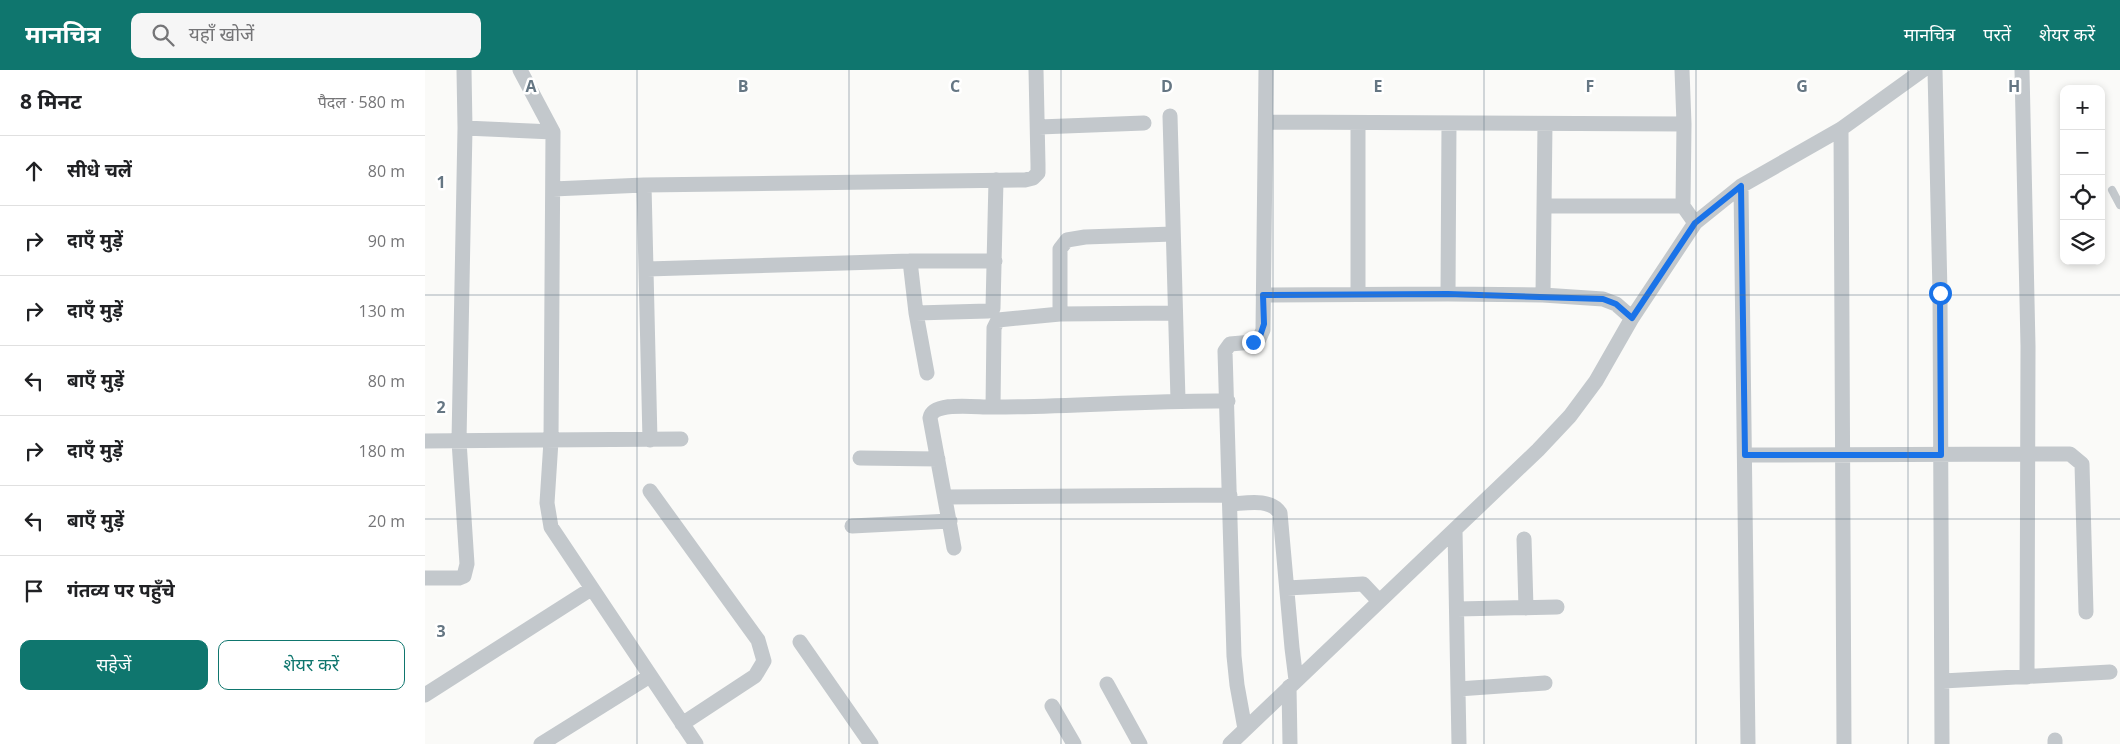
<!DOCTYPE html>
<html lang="hi">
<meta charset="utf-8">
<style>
:root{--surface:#fff;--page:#f6f6f6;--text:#202124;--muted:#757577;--line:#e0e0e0;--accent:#0f766e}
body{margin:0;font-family:"Open Sans","Noto Sans Devanagari",sans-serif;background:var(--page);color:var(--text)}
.controls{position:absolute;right:15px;top:15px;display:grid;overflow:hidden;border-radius:10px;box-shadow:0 2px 8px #0003}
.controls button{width:45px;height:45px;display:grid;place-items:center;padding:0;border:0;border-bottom:1px solid var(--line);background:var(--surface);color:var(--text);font:25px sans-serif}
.stop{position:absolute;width:15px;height:15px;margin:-11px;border:4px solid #1a73e8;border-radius:50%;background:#fff}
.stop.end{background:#1a73e8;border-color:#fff;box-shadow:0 1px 5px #0008}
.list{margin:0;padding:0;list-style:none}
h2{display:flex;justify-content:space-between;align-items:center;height:65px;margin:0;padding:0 20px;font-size:21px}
h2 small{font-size:16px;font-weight:400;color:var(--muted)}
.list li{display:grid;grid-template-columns:32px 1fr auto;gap:15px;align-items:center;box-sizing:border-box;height:70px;padding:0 20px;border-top:1px solid var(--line)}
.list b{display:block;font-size:19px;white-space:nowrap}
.list em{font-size:16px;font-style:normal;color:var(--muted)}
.actions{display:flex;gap:10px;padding:15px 20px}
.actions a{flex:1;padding:11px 0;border:1px solid var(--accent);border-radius:10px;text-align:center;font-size:18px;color:var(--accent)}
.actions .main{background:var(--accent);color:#fff}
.icon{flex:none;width:28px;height:28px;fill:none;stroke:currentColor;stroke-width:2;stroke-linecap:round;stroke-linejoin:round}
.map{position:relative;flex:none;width:1695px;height:674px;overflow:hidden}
header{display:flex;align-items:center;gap:30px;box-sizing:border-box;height:70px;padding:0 25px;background:var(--accent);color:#fff}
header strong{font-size:24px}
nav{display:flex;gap:28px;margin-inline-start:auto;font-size:18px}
.search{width:350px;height:45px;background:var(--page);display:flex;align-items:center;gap:12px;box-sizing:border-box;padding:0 18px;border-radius:10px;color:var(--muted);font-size:19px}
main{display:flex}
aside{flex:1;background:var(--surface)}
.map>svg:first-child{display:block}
</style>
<header>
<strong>मानचित्र</strong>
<div class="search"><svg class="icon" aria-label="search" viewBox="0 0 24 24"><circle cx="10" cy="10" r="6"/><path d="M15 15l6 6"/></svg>यहाँ खोजें</div>
<nav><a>मानचित्र</a><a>परतें</a><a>शेयर करें</a></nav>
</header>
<main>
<aside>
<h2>8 मिनट<small>पैदल · 580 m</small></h2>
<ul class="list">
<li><svg class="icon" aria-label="ahead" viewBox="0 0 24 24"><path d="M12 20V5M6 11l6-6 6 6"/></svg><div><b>सीधे चलें</b></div><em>80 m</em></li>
<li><svg class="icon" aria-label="right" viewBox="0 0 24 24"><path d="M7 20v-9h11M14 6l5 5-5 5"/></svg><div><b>दाएँ मुड़ें</b></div><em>90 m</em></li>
<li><svg class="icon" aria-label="right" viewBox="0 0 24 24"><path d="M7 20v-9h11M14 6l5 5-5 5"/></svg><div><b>दाएँ मुड़ें</b></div><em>130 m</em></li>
<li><svg class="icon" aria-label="left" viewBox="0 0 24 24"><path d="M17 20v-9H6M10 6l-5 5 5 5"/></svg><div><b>बाएँ मुड़ें</b></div><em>80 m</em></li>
<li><svg class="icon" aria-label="right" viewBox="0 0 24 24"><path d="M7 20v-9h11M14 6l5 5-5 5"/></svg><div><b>दाएँ मुड़ें</b></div><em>180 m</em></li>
<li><svg class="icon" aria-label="left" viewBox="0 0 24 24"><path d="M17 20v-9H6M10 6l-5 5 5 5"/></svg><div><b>बाएँ मुड़ें</b></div><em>20 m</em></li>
<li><svg class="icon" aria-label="arrive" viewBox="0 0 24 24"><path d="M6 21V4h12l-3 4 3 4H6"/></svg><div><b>गंतव्य पर पहुँचे</b></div></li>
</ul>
<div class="actions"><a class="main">सहेजें</a><a>शेयर करें</a></div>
</aside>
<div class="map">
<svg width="1695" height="674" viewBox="0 0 1695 674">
<rect width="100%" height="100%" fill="#fafaf8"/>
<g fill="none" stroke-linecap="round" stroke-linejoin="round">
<path stroke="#c3c8cc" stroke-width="8" d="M1687 120 1695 135"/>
<path stroke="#c3c8cc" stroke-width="15" d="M39 0 40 58
M95 0 128 62
M1257 0 1259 54 1258 136 1270 153
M1510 0 1515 223 1517 674
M1597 0 1603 276 1602 607
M745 46 753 330
M841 52 1259 54
M933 53V224
M614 57 719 53
M1416 59 1419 674
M219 115 225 370
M1316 116 1323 674
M128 119 219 115 600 110 608 108 613 103V95L611 0
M1119 136H1258
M485 191 491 243 502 303
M222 199 485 191H570
M1023 224 1024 53
M838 225 1023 224 1118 225 1178 229 1191 234 1207 248
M1118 225 1120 54
M491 243 563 241 568 238 571 110
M635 244V179L642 170 660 167 748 164
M568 337 569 258 573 250 635 244 750 243
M0 371 256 369
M1320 385 1645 384 1657 394 1661 542
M435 388 513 389
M225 421 333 570 339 591 330 606 257 654
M521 427 805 425
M806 434C822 433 845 428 855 443L867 578 871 610
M427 456 525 451
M1030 460 1034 674
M1099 469 1101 538
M529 478 505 348C508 330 555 338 569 337 647 337 725 330 803 331
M0 508H34L39 506 42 494 34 371 40 58 128 62 126 371 122 433 126 457 271 674
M862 518 938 514 954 531
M1032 539 1132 537
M375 572 446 674
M1518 611 1685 602
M682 614 715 674
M864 617 865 674
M1033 619 1120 613
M0 625 166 519
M627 636 649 674
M820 659 812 615 809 586 800 281 805 274 828 272 834 269 838 260 841 0
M1630 670V674
M116 674 225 606
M805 674 1113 380 1145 346 1171 311 1207 248 1270 153 1316 116 1416 59 1498 0"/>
</g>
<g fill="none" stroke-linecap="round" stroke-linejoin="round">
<path stroke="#1a73e8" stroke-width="6" d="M828 272 834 269 839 254 838 225 1023 224 1178 229 1191 234 1207 248 1270 153 1316 116 1320 385H1516L1515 223"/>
</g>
<path fill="none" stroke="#657683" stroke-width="1" stroke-opacity="0.55" d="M212 0V674M424 0V674M636 0V674M848 0V674M1059 0V674M1271 0V674M1483 0V674M0 225H1695M0 449H1695"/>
<g font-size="16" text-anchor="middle" font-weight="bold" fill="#657683" stroke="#fff" stroke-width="5" stroke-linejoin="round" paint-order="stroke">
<text x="106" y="22">A</text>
<text x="318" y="22">B</text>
<text x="530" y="22">C</text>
<text x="742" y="22">D</text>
<text x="953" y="22">E</text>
<text x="1165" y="22">F</text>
<text x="1377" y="22">G</text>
<text x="1589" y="22">H</text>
<text x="16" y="118">1</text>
<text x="16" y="343">2</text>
<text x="16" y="567">3</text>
</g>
</svg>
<div class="controls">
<button>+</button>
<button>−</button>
<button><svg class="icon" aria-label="locate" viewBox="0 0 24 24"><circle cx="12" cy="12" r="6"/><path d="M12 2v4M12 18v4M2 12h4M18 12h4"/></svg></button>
<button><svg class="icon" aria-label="layers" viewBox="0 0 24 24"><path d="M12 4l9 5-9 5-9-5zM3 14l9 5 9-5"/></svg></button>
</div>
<div class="stop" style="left:1515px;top:223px"></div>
<div class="stop end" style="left:828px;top:272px"></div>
</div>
</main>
